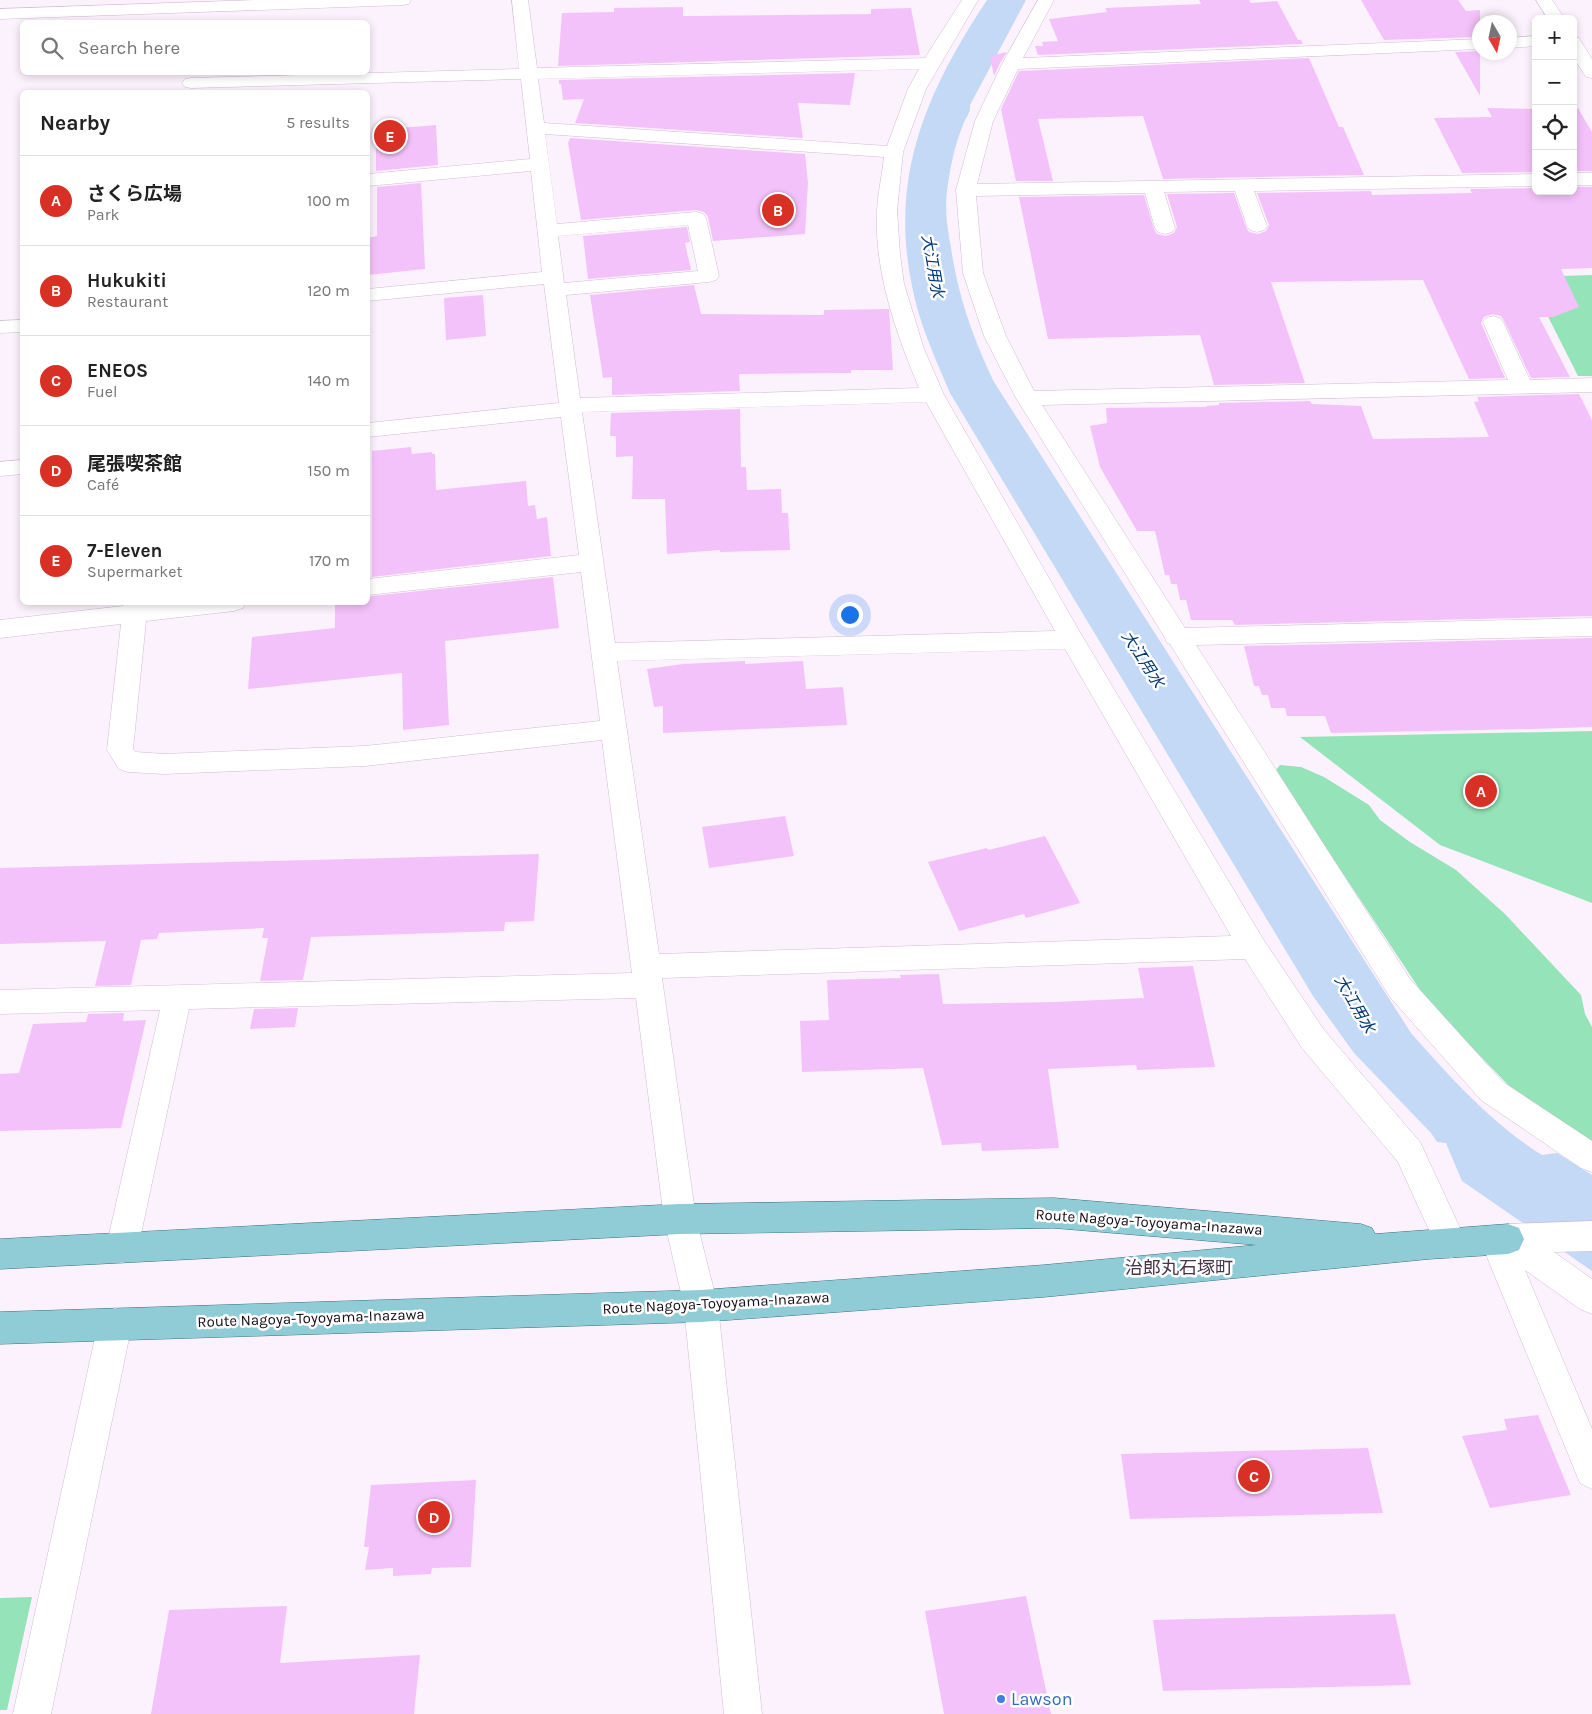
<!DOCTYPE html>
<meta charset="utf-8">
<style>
:root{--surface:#fff;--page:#f2f2f2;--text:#222;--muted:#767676;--line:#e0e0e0;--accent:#d93025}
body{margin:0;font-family:Karla,"Noto Sans JP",sans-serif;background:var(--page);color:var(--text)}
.controls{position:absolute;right:15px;top:15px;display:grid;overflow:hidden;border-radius:8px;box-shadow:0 2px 8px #0003}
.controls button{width:45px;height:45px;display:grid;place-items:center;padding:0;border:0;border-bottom:1px solid var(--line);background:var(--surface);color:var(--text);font:25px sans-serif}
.compass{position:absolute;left:1472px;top:15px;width:45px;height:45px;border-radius:50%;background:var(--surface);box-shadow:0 2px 8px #0003;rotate:171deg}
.you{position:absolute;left:849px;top:614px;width:18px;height:18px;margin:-12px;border:4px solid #fff;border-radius:50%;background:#1a73e8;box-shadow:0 0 0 8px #1a73e833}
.badge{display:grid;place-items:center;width:32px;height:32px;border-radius:50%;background:var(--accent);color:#fff;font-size:16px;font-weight:700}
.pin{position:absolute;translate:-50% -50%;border:2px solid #fff;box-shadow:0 1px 5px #0006}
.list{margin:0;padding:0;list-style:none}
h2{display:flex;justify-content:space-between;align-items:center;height:65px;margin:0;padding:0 20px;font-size:21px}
h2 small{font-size:16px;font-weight:400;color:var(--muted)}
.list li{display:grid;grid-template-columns:32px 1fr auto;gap:15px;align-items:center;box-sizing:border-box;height:90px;padding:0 20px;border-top:1px solid var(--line)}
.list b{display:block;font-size:19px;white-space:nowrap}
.list p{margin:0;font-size:16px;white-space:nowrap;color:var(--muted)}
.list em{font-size:16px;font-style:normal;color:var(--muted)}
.icon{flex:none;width:28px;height:28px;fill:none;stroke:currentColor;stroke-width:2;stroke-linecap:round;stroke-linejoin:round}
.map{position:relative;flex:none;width:1592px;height:1714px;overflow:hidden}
.search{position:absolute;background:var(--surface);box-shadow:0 2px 8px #0003;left:20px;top:20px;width:350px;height:55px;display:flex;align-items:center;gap:12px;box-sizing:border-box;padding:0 18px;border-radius:8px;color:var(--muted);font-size:19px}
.panel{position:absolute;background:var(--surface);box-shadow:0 2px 8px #0003;left:20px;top:90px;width:350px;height:515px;border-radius:8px}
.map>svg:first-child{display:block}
</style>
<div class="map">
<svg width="1592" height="1714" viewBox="0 0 1592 1714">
<rect width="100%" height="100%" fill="#fcf2fd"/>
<path fill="#95e3b8" d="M1592 275V376H1578L1528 277Z
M1592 731V903L1440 845 1300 737Z
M1280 765 1301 767 1324 777 1369 805 1380 820 1410 842 1456 870 1505 914 1581 995 1585 1014 1592 1027V1141L1513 1090 1428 1002 1275 771Z
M32 1597 7 1710H0V1598Z"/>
<path fill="#c3d9f6" d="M987 0H1026L970 105C971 113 966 117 963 125 955 144 951 164 948 184 944 206 947 227 951 248 959 299 972 335 994 382L1411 1033C1450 1077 1492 1124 1542 1155L1557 1153 1592 1175V1271L1462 1181 1446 1143 1437 1142 1431 1133 1354 1053 1313 996 950 393C935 358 919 323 912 286 889 175 927 91 987 0Z"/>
<path fill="#f4c2fa" d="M1199 0H1249L1251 3 1277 1 1298 40H1301L1303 44 1038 55 1035 46H1043L1042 42 1058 41 1049 19 1107 12 1105 8 1201 4Z
M1361 0H1458L1466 11 1480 10V37L1384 40Z
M683 7V16L871 14V9L911 8 920 55 558 66 562 13 614 12V8Z
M1480 51V96L1455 52Z
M1007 52 1000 63 994 76 990 56Z
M1309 58 1339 127H1343L1364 175 1163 179 1143 116 1038 119 1053 181H1016L1001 109 1019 71Z
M855 73 850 105 798 103 803 138 575 123 584 99 563 100 561 84H559V80Z
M1487 108 1536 109V172L1462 173 1434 118 1492 117Z
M1573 108H1578L1592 132V171H1573Z
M436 125 438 165 376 171V130Z
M570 138 805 154 808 183 805 234 713 241 708 217 704 212 696 210 581 220 568 143Z
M421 183 425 269 368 275V238L377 236V187Z
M1573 187H1592V268L1561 269 1579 307 1553 317H1539L1570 377 1531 378 1504 321 1501 316 1492 314 1484 317 1481 323 1505 378 1469 379 1423 280 1274 282H1271L1305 383 1214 385 1200 335 1048 339 1019 197 1144 195 1154 229 1157 234 1166 236 1174 233 1177 227 1167 194 1234 193 1246 227 1249 232 1258 234 1266 231 1269 225 1257 193 1371 191 1372 195 1472 193 1470 189 1536 188V191H1573Z
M687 227 690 242 685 243 691 270 588 279 583 236Z
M694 285 701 314 824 315V310L889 309 893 370H851V373L739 374 740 391 612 395V377L603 378 590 295Z
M483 295 486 336 446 340 444 298Z
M1579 394 1592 420V616L1235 625 1232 620H1191L1186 600H1180L1177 584H1171L1169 575H1165L1155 531H1137L1100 467 1090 426 1107 423 1106 408 1207 407 1206 406 1219 405V403L1310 401 1312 404 1361 406 1373 439 1489 437 1474 402 1479 401 1477 397Z
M740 409 741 467H746L747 490 781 489 782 513H788L790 550 720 552V550L667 554 665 499H632L633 456 616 457V436H610L611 413Z
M411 447 412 454 432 452V454H435L436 490 526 481 528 506 535 505 537 519 547 517 551 556 372 577V451Z
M553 577 559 628 445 641 449 725 403 730 402 673 248 689 252 637 335 628V602H368V598L372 596Z
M1592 638V727L1532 729 1331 733 1325 716H1287L1285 708H1271L1268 695H1262L1259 686H1254L1244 646Z
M745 661V664L803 661 806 689 843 687 847 725 663 733V706L654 707 647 669 683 664Z
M785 816 794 856 709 868 702 827Z
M1045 836 1080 903 1026 918 1024 914 959 931 928 862 987 848 988 850Z
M539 854 534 921 505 922 504 931 311 937 303 980 260 981 268 938H262L264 928 159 933 157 939 141 940 131 985 95 986 106 941 0 944V868Z
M1193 966 1215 1067 1137 1070 1136 1065 1048 1069 1059 1148 982 1151 981 1143 942 1145 923 1068 802 1072 800 1021 829 1020 827 980 901 978 900 975 939 974 943 1004 1055 1002 1144 998 1138 968Z
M298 1008 295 1027 250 1029 254 1009Z
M124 1013 123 1021 146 1020 121 1128 0 1131V1074L19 1073 33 1024 86 1022 88 1014Z
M1538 1415 1571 1495 1490 1508 1462 1436 1507 1430 1504 1419Z
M1368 1448 1383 1513 1130 1519 1121 1454Z
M476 1480 471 1567 432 1568 431 1574 393 1576V1568L365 1570 369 1547H364L371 1485Z
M1026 1596 1051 1714H944L925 1611Z
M287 1606 280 1663 420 1655 414 1714H151L169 1610Z
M1395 1614 1411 1685 1163 1691 1153 1620Z"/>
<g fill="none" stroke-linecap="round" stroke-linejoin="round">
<defs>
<path id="minor" d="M256 0H411L409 4 403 5 0 19V9Z
M512 0H528L537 68 925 58 962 0H978L926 89 903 152 897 211 900 254 904 284 924 349 944 395 1081 634 1263 939 1324 1030 1420 1142 1467 1243 1462 1254 1451 1258 1440 1254 1398 1162 1302 1048 1245 959 662 978 696 1219 718 1306 762 1714H724L684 1306 664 1219 636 998 189 1009 138 1248 133 1259 122 1263 111 1259 106 1248 160 1010 0 1014V990L632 973 602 740 365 766 164 774 128 772 119 769 107 750 121 624 0 638V620L123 606 124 602H246L243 608 234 611 146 621 133 749 136 752 164 754 365 746 600 721 581 572 368 595V579L579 555 561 417 368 437V423L559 403 544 284 368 301V289L542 272 531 171 368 186V174L530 159 521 79 191 88 185 87 182 83 185 79 191 78 519 69ZM919 69 908 89 887 146 544 123 538 79ZM545 134 884 157C882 175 878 193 877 210 874 272 896 333 919 388L580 398 566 295 709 282 716 280 719 276 706 218 703 214 696 212 557 224ZM688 225 698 271 564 283 558 236ZM926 402 1055 631 615 643 582 412ZM1065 649 1231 936 659 954 617 661Z
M1038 0H1054L1023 58 1480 39V49L1018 69 993 121 977 184 1536 174V186L1254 191 1267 226 1264 230 1257 232 1250 230 1247 226 1235 191 1164 192 1175 228 1172 232 1165 234 1158 232 1155 228 1145 193 976 196 983 273 1006 336 1034 391 1508 380 1483 322 1486 318 1493 316 1500 318 1503 322 1530 380 1592 378V392L1042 405 1185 628 1592 618V636L1196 645 1410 979 1503 1082 1592 1141V1172L1581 1168 1481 1100 1390 997 1170 644 1167 643 1164 636 1016 398 984 336 963 273 956 190 975 121 1002 64Z
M1536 0H1552L1565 19H1548Z
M1536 36V46L1510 48V38Z
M1573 37 1579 38 1592 59V78L1586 77 1573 57Z
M1573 173H1592V185H1573Z
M22 320V332L0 333V321Z
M22 460V474L0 476V462Z
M1592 1221V1251L1554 1252 1592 1279V1314L1580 1309 1525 1270 1592 1429V1489L1580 1483 1480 1240 1485 1229 1496 1225 1501 1227 1508 1224Z
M115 1308 127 1313 132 1324 51 1714H13L98 1324 103 1313Z"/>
<path id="major" d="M1054 1198 1361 1224 1372 1228 1375 1234 1508 1224 1519 1228 1524 1239 1519 1250 1508 1254 1429 1259 1044 1297 701 1322 0 1344V1312L701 1290 1044 1265 1257 1245 1054 1228 680 1234 0 1269V1239L680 1204Z"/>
</defs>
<use href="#minor" stroke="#d2bbd4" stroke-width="1"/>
<use href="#major" stroke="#347380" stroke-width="1"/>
<use href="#minor" fill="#fff" fill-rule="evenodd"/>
<use href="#major" fill="#90ccd6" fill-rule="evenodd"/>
</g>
<circle fill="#3f7fe0" stroke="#fff" stroke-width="2" cx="1001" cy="1699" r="5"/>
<g text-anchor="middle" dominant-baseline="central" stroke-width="5" stroke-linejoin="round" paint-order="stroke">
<g font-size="15" fill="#140c15" stroke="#fff">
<text transform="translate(1149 1222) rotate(4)">Route Nagoya-Toyoyama-Inazawa</text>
<text transform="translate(716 1303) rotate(-3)">Route Nagoya-Toyoyama-Inazawa</text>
<text transform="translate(311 1318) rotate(-2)">Route Nagoya-Toyoyama-Inazawa</text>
</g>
<g font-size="16" font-style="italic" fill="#003976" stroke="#fff">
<text transform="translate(933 266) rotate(80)">大江用水</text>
<text transform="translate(1143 659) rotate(57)">大江用水</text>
<text transform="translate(1355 1004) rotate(60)">大江用水</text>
</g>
<g font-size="18" fill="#473449" stroke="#fff">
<text x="1179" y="1268">治郎丸石塚町</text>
</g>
<g font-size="18" fill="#366cbe" stroke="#fff" text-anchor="start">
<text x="1011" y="1699">Lawson</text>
</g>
</g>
</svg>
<div class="controls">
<button>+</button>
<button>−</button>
<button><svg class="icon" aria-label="locate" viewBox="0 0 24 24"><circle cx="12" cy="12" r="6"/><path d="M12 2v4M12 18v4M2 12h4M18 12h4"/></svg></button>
<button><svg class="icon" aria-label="layers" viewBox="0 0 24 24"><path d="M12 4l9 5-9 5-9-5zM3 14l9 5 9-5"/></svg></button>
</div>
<svg class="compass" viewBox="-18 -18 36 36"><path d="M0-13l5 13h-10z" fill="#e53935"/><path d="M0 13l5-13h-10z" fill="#767676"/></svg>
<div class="you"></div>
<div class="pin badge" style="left:1481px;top:791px">A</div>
<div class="pin badge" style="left:778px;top:210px">B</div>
<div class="pin badge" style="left:1254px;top:1476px">C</div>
<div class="pin badge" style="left:434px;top:1517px">D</div>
<div class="pin badge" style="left:390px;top:136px">E</div>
<div class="search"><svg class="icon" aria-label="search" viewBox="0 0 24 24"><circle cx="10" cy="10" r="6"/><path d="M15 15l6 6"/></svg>Search here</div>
<section class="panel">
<h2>Nearby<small>5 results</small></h2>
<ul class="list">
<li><span class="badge">A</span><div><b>さくら広場</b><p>Park</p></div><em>100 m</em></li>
<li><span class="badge">B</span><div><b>Hukukiti</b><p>Restaurant</p></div><em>120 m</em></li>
<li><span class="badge">C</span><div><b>ENEOS</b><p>Fuel</p></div><em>140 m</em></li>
<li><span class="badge">D</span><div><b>尾張喫茶館</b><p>Café</p></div><em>150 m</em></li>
<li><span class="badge">E</span><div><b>7-Eleven</b><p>Supermarket</p></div><em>170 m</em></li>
</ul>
</section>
</div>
